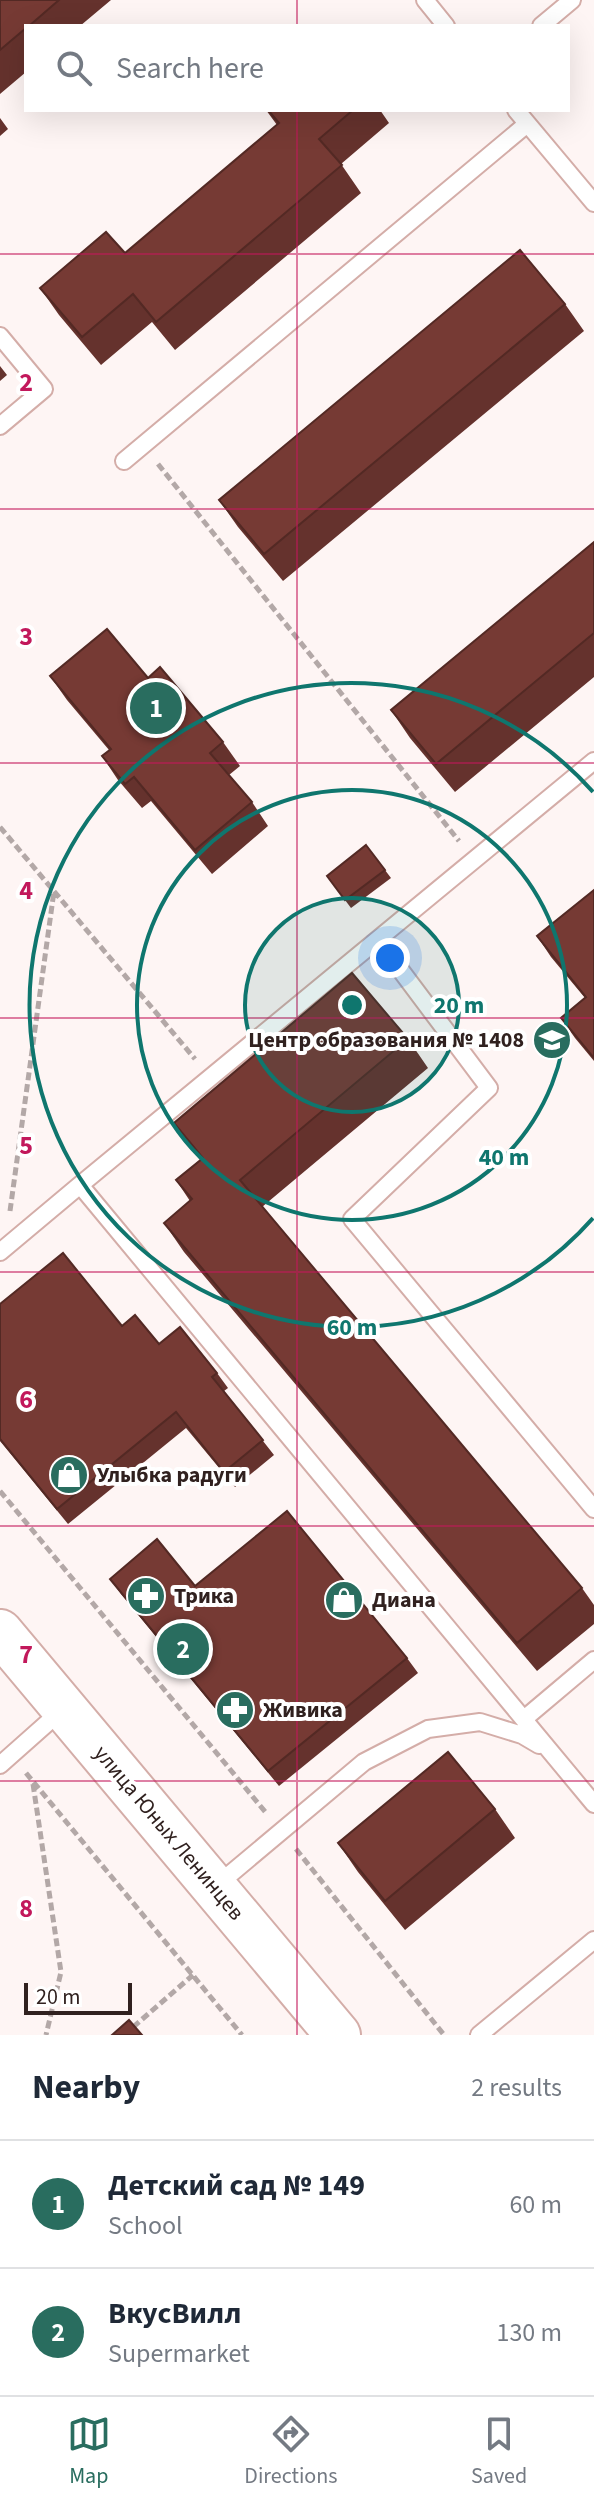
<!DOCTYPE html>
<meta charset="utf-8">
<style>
:root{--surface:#fff;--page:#f6f6f7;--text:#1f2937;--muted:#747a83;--line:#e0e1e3;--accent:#296d5f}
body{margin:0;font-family:"Source Sans 3",sans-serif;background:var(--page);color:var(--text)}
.scale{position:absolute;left:24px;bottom:20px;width:108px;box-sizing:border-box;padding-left:8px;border:4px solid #30211f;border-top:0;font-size:22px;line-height:28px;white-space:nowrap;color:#30211f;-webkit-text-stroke:6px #fff;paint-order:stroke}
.you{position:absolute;left:390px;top:958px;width:28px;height:28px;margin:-20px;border:6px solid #fff;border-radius:50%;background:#1a73e8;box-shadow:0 0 0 12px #1a73e833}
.badge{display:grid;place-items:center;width:52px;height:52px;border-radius:50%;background:var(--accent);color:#fff;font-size:26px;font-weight:700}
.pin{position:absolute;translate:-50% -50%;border:4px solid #fff;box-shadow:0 2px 8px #0006}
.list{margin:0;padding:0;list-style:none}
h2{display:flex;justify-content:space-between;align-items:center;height:104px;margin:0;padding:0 32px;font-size:34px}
h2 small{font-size:26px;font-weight:400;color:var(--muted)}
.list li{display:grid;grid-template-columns:52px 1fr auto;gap:24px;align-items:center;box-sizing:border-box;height:128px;padding:0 32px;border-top:2px solid var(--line)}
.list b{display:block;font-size:30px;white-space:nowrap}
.list p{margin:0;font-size:26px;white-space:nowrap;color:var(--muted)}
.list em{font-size:26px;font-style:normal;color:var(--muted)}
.icon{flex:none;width:44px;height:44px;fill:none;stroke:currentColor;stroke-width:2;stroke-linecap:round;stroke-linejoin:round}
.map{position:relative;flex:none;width:594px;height:2035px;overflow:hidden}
.search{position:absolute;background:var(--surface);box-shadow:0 8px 32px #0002;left:24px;right:24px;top:24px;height:88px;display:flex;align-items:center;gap:20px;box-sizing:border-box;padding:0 28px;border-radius:0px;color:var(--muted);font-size:30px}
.sheet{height:360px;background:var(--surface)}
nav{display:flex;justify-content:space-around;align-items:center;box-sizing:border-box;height:112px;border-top:2px solid var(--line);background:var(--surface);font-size:22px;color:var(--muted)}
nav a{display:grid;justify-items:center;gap:4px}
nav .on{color:var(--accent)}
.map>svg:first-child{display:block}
</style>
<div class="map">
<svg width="594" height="2035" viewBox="0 0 594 2035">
<rect width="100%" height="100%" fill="#fef5f4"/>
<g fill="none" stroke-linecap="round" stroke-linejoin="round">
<defs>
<path id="service" d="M425 0 446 26
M541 26 572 0
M516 110 594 203
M0 336 44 389 0 426
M124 461 527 124
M378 940 489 1088 352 1219 594 1509
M80 1185 594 761
M0 1252 80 1185 594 1804
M524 1719 594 1660
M0 1765 62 1710
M216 1886 364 1762 428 1729 480 1722 522 1735 539 1745
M479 2035 594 1940"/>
<path id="secondary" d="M0 1632 338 2035"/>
</defs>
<use href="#service" stroke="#d4ada8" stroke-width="20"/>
<use href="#secondary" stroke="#d4ada8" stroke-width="48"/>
<path stroke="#b3a8a7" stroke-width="5" stroke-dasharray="8 4" stroke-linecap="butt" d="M158 464 459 841
M0 827 195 1059
M10 1211 54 891
M0 1491 267 1814
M26 1773 242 2035
M33 1784 61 1972 46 2035
M296 1849 444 2035
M124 2035 193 1975"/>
<use href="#service" stroke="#fff" stroke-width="16"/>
<use href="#secondary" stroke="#fff" stroke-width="44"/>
</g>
<path fill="#65322d" d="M0 0H111L80 26H26V72L0 94Z
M266 110H380L389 123 341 164 361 193 175 350 152 322 101 365 59 315 40 288 125 253 277 125Z
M0 118 8 129 0 136Z
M565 304 584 331 283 581 238 527 219 500Z
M0 366 7 375 0 381Z
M594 542V677L455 792 410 738 391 710Z
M50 676 148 678 223 742 240 766 229 775 252 802 268 826 212 874 151 801 142 808 118 780 102 756 109 750 67 700Z
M366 845 391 878 351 908 327 876Z
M594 890V1061L575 1038 561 1018 585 998 551 957 537 936Z
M408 1039 428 1068 262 1207 582 1588 594 1605V1624L537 1671 184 1252 164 1223 190 1201 176 1180 200 1160 174 1123Z
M0 1304 122 1326 217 1373 228 1388 224 1391 274 1455 235 1487 186 1428 68 1524 0 1441Z
M110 1579 407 1658 418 1673 279 1786 121 1594Z
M495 1809 515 1838 405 1930 358 1872 338 1843Z"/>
<path fill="#763a34" stroke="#532924" stroke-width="2" d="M0 0H59L29 26H26V28L0 50Z
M268 110H353L319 139 342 165 156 322 133 294 82 337 40 288 106 232 125 253 279 123Z
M520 250 565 304 264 554 219 500Z
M594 542V633L436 764 391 710Z
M107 629 148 678 160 667 223 742 210 753 252 802 195 850 134 777 125 784 102 756 111 749 50 676Z
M366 845 385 870 345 900 327 876Z
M594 890V1058L561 1018 586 997 537 936Z
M352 973 408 1039 240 1180 582 1588 517 1643 164 1223 192 1199 176 1180 203 1158 174 1123Z
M63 1253 122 1326 135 1315 159 1344 180 1327 217 1373 212 1377 263 1440 224 1472 176 1412 57 1509 0 1439V1304Z
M287 1511 407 1658 268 1771 110 1579 157 1539 195 1586Z
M448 1752 495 1809 385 1901 338 1843Z
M129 2020 142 2035H112Z"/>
<path fill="none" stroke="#c2185b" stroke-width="2" stroke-opacity="0.55" d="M297 0V26M297 110V2035M0 254H594M0 509H594M0 763H594M0 1018H594M0 1272H594M0 1526H594M0 1781H594"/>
<circle cx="352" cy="1005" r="107" fill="#0f766e" fill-opacity=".12"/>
<g fill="none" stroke="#0f766e" stroke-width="4">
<circle cx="352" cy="1005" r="107"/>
<circle cx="352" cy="1005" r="215"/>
<path d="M593 1218A322 322 0 1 1 593 792"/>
</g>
<defs>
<symbol id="school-disc" viewBox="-11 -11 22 22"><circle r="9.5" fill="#296d5f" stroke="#fff"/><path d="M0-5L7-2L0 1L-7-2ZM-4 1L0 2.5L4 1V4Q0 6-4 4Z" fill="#fff"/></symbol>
<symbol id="shop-disc" viewBox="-11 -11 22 22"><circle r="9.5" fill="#296d5f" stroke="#fff"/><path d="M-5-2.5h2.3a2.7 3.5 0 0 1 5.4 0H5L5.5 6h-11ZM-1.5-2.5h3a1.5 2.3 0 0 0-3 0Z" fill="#fff"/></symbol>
<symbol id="pharmacy-disc" viewBox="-11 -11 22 22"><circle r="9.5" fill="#296d5f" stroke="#fff"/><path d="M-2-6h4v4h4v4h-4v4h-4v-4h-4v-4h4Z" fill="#fff"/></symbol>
</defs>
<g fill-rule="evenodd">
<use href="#school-disc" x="530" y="1018" width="44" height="44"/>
<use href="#shop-disc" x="47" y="1453" width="44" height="44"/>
<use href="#pharmacy-disc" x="124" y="1574" width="44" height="44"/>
<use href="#shop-disc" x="322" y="1578" width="44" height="44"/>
<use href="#pharmacy-disc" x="213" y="1688" width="44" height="44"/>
</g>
<g text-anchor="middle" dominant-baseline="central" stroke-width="8" stroke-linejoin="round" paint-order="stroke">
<g font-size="22" font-weight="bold" fill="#30211f" stroke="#fff" text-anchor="start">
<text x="524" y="1040" text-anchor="end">Центр образования № 1408</text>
<text x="97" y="1475">Улыбка радуги</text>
<text x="174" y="1596">Трика</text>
<text x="372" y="1600">Диана</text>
<text x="263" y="1710">Живика</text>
</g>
<g font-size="22" fill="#30211f" stroke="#fff">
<text transform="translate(169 1833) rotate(50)">улица Юных Ленинцев</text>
</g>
</g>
<g font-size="26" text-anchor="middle" font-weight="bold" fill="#c2185b" stroke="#fff" stroke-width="8" stroke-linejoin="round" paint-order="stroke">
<text x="26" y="391">2</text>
<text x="26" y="645">3</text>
<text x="26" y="899">4</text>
<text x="26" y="1154">5</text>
<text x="26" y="1408">6</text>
<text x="26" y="1663">7</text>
<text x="26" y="1917">8</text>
</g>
<circle cx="352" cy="1005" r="12" fill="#0f766e" stroke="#fff" stroke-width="4"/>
<g font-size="24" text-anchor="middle" font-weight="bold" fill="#0f766e" stroke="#fff" stroke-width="8" stroke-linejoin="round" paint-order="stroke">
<text x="459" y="1013">20 m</text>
<text x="504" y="1165">40 m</text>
<text x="352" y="1335">60 m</text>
</g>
</svg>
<div class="scale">20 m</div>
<div class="you"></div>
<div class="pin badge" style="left:156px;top:708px">1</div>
<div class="pin badge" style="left:183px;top:1649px">2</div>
<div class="search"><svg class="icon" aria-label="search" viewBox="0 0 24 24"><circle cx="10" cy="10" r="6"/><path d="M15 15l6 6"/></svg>Search here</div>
</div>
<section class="sheet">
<h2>Nearby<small>2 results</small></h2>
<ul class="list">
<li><span class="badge">1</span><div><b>Детский сад № 149</b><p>School</p></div><em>60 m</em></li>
<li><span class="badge">2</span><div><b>ВкусВилл</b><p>Supermarket</p></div><em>130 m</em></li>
</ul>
</section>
<nav>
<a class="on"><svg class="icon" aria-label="map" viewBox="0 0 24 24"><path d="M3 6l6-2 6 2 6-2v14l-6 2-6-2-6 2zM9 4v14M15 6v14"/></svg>Map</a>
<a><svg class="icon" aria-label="directions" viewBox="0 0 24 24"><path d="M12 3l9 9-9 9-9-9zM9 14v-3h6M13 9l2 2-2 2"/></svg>Directions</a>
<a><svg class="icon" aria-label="saved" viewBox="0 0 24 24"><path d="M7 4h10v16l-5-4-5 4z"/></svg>Saved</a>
</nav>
